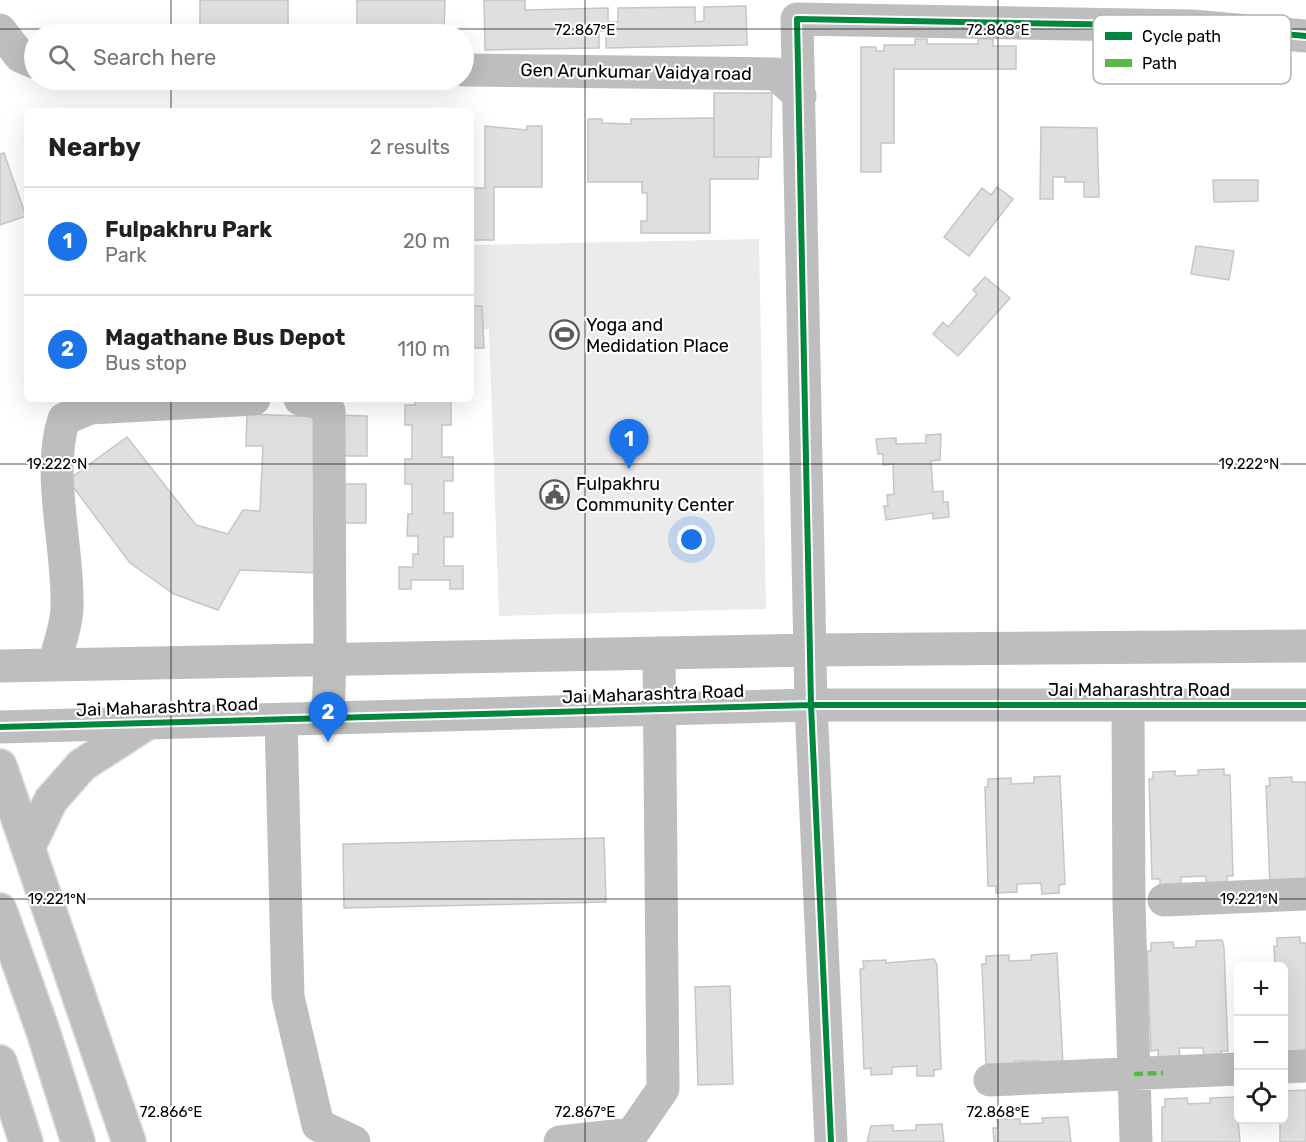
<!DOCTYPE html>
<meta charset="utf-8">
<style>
:root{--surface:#fff;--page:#f6f6f6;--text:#202124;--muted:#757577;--line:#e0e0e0;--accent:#1a73e8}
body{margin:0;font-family:Rubik,sans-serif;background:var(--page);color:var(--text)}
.controls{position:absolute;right:18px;bottom:18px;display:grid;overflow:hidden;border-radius:9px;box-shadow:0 6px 24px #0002}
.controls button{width:54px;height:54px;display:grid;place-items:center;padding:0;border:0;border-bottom:2px solid var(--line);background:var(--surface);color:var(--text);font:30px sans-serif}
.you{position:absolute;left:692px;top:540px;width:21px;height:21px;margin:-15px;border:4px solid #fff;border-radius:50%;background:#1a73e8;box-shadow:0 0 0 9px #1a73e833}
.badge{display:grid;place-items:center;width:39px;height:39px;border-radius:50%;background:var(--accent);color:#fff;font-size:20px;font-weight:700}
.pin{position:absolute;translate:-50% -50px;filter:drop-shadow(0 2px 3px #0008)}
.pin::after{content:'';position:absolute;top:32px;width:21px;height:18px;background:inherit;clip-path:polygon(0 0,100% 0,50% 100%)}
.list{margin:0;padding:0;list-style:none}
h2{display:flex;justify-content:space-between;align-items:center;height:78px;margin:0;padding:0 24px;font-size:26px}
h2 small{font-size:20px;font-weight:400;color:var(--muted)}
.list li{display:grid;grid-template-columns:39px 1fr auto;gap:18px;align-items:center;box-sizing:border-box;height:108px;padding:0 24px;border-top:2px solid var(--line)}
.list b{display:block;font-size:22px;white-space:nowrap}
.list p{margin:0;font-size:20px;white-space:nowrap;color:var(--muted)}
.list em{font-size:20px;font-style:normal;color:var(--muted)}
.icon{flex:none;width:33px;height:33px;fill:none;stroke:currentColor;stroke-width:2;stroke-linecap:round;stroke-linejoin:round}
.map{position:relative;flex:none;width:1306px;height:1142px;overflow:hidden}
.search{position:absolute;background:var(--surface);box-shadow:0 6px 24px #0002;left:24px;top:24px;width:450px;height:66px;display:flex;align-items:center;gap:15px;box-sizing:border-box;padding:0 21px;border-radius:33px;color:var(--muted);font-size:22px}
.panel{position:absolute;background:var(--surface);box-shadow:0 6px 24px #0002;left:24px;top:108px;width:450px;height:294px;border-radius:9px}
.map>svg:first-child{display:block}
</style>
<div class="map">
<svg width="1306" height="1142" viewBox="0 0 1306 1142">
<rect width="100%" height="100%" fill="#fff"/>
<path fill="#ebebeb" d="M759 239 766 609 499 616 489 329H471V245Z"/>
<path fill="#dfdfdf" stroke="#c6c6c6" stroke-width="1.5" d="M200 0H288V34H200Z
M357 0H445L444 30H357Z
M484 0H525V10L608 8V22H618V8L695 7V22L704 21V7L746 6 747 45 606 48V31H599V48L485 50Z
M915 39H927V44H978V39H993V46H1016V69H894V143H881V172H861V47H876V51H884V45H915Z
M714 93H772L771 157H714Z
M714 118V157H759L758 179H710V233H641V221H647V193H642V182H588V119H602V123L631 124V119Z
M485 126 527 130V126H542V187H494V240H471V188H485Z
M1041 127 1097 128 1099 197H1084V182H1065V177H1053V199H1040Z
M4 153 26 216 0 225V154Z
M1213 180H1258V201L1214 202Z
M997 187 1013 199 969 256 944 237 982 188 991 195Z
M1196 246 1234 251 1229 280 1191 274Z
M985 277 1010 298 958 356 933 334 943 322 948 327 977 294 973 290Z
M471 306H482L484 348H471Z
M415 399H463L451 400V425H442V457H453V481H444V513H453V537H444V566H463V589H450V580H411V589H399V567H413V554H418V536H407L408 514H412V484H405V459H412V425H405V405H415Z
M247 414 325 417 318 573 240 570 218 610 174 594 130 563 68 480 127 437 196 525 228 534 243 510 260 511 263 446H246Z
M334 415 367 416V456H334Z
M941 434 940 460 931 461 933 492 943 491V502H948L949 517 933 519V513L886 520 884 506H888L887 495 894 494 893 464 883 465V454H878L876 439 896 438V444L926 443V435Z
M330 484H366V523H330Z
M1224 769V775H1230L1233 876H1227V886H1206V876L1181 877V884L1160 885V879H1152L1149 779H1153V772L1175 771V776L1198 775V770Z
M1060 776 1065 884 1059 885V893L1042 894 1041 883 1017 884V892L996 893V886H988L985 787H988V779L1011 778V784L1034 783V777Z
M1292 777V782H1306V883L1270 886 1266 786H1270L1269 778Z
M604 838 606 902 344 908 343 844Z
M1300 937V943H1306V1051L1285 1052 1284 966H1275L1274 946H1277V938Z
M1222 940 1224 947 1228 1051H1221V1058H1204L1203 1048H1179L1180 1056 1158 1057V1050L1151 1051 1147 951H1151V943L1173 942 1174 948 1196 947V941Z
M1057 953 1063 1064 1039 1071V1061H1015V1069L986 1064 982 964H986V956L1009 955V961L1031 960V955Z
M934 959 937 965 941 1069 934 1070V1076H917V1066L892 1067V1074L871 1075V1068L864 1069 860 969H864L863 961 886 960V963Z
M730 986 733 1084 698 1085 695 987Z
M1306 1090V1142H1280V1120H1284L1285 1091Z
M1236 1097 1240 1142H1162V1107H1165V1099L1187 1098 1188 1104 1210 1103V1098Z
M1068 1117 1071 1142H994L993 1128H998L997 1119H1020V1124L1043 1123 1042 1118Z
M942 1124 944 1142H867L871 1126 893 1125V1131L916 1130V1125Z"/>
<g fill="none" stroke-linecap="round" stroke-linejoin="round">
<defs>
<path id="highway" d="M0 766 129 1142
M28 848 51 800 82 765 147 723
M0 910 43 1031 78 1142
M0 1062 26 1142"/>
</defs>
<use href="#highway" stroke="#dbdbdb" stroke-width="36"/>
<path stroke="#bebebe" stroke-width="33" d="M0 30 20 56 34 62
M464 70 776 74 800 96
M300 399 325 404 329 411 330 660 328 718
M54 665C58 647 67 626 67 607 69 549 46 473 64 419L90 408 254 399
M0 666 810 650 1306 646
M1128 706 1129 903 1136 1142
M281 719 288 997 318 1125 354 1142
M0 727 811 705H1306
M1164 900 1306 894
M1284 1067 1306 1066
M990 1080 1238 1069
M560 1142 632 1134 663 1089 659 653
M831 1142 811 705 797 19 1192 26 1306 36"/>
<use href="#highway" stroke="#bebebe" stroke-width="33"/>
<path stroke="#58b947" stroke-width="4.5" stroke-dasharray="9 4.5" stroke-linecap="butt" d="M1134 1074 1163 1073"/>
<defs>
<path id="cycleway" d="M0 727 811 705H1306
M831 1142 811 705 797 19 1192 26 1306 36"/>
</defs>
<use href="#cycleway" stroke="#fff" stroke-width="10"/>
<use href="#cycleway" stroke="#00873e" stroke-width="6"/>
</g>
<path fill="none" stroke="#000" stroke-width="1.5" stroke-opacity="0.45" d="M171 0V34M585 0V1142M998 0V1142M0 29H1306M171 80V111M171 399V1142M0 464H1306M0 899H1306"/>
<defs>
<symbol id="stadium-ring" viewBox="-11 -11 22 22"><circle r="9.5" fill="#fff" stroke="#595959" stroke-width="1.5"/><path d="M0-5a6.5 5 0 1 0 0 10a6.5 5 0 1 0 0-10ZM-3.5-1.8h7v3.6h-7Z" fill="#595959"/></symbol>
<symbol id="civic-ring" viewBox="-11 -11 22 22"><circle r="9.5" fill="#fff" stroke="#595959" stroke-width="1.5"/><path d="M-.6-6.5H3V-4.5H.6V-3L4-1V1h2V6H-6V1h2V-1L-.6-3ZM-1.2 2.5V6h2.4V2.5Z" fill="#595959"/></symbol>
</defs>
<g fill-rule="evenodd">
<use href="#stadium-ring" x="548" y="318" width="33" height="33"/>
<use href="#civic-ring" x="538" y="478" width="33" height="33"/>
</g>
<g text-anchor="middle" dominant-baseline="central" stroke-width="4.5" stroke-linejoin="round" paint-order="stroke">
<g font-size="18" fill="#000" stroke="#fff">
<text transform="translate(636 72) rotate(1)">Gen Arunkumar Vaidya road</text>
<text x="1139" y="690">Jai Maharashtra Road</text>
<text transform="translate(653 694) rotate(-2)">Jai Maharashtra Road</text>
<text transform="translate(167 707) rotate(-2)">Jai Maharashtra Road</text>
</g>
<g font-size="18" fill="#000" stroke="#fff" text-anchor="start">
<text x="586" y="325">Yoga and<tspan x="586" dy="21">Medidation Place</tspan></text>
<text x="576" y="484">Fulpakhru<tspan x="576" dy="21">Community Center</tspan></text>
</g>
</g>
<rect x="1093" y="15" width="198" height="69" rx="9" fill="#fff" stroke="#b2b2b2" stroke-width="1.5"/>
<rect x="1105" y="32" width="27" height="8" fill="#00873e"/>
<rect x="1105" y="59" width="27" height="8" fill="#58b947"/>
<g font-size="16" fill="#000">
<text x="1142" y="42">Cycle path</text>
<text x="1142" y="69">Path</text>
</g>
<g font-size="15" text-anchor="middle" fill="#000" stroke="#fff" stroke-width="4.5" stroke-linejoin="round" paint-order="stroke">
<text x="585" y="35">72.867°E</text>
<text x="998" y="35">72.868°E</text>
<text x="57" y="469">19.222°N</text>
<text x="1249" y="469">19.222°N</text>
<text x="57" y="904">19.221°N</text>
<text x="1249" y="904">19.221°N</text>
<text x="171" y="1117">72.866°E</text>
<text x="585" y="1117">72.867°E</text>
<text x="998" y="1117">72.868°E</text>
</g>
</svg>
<div class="controls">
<button>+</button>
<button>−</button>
<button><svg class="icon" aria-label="locate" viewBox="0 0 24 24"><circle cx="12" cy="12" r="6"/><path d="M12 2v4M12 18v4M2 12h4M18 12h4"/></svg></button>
</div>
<div class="you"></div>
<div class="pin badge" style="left:629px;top:469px">1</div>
<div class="pin badge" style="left:328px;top:742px">2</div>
<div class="search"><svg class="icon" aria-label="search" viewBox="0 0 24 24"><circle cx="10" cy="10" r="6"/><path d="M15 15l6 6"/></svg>Search here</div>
<section class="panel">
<h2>Nearby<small>2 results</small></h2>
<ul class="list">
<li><span class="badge">1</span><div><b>Fulpakhru Park</b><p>Park</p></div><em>20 m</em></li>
<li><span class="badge">2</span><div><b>Magathane Bus Depot</b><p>Bus stop</p></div><em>110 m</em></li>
</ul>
</section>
</div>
